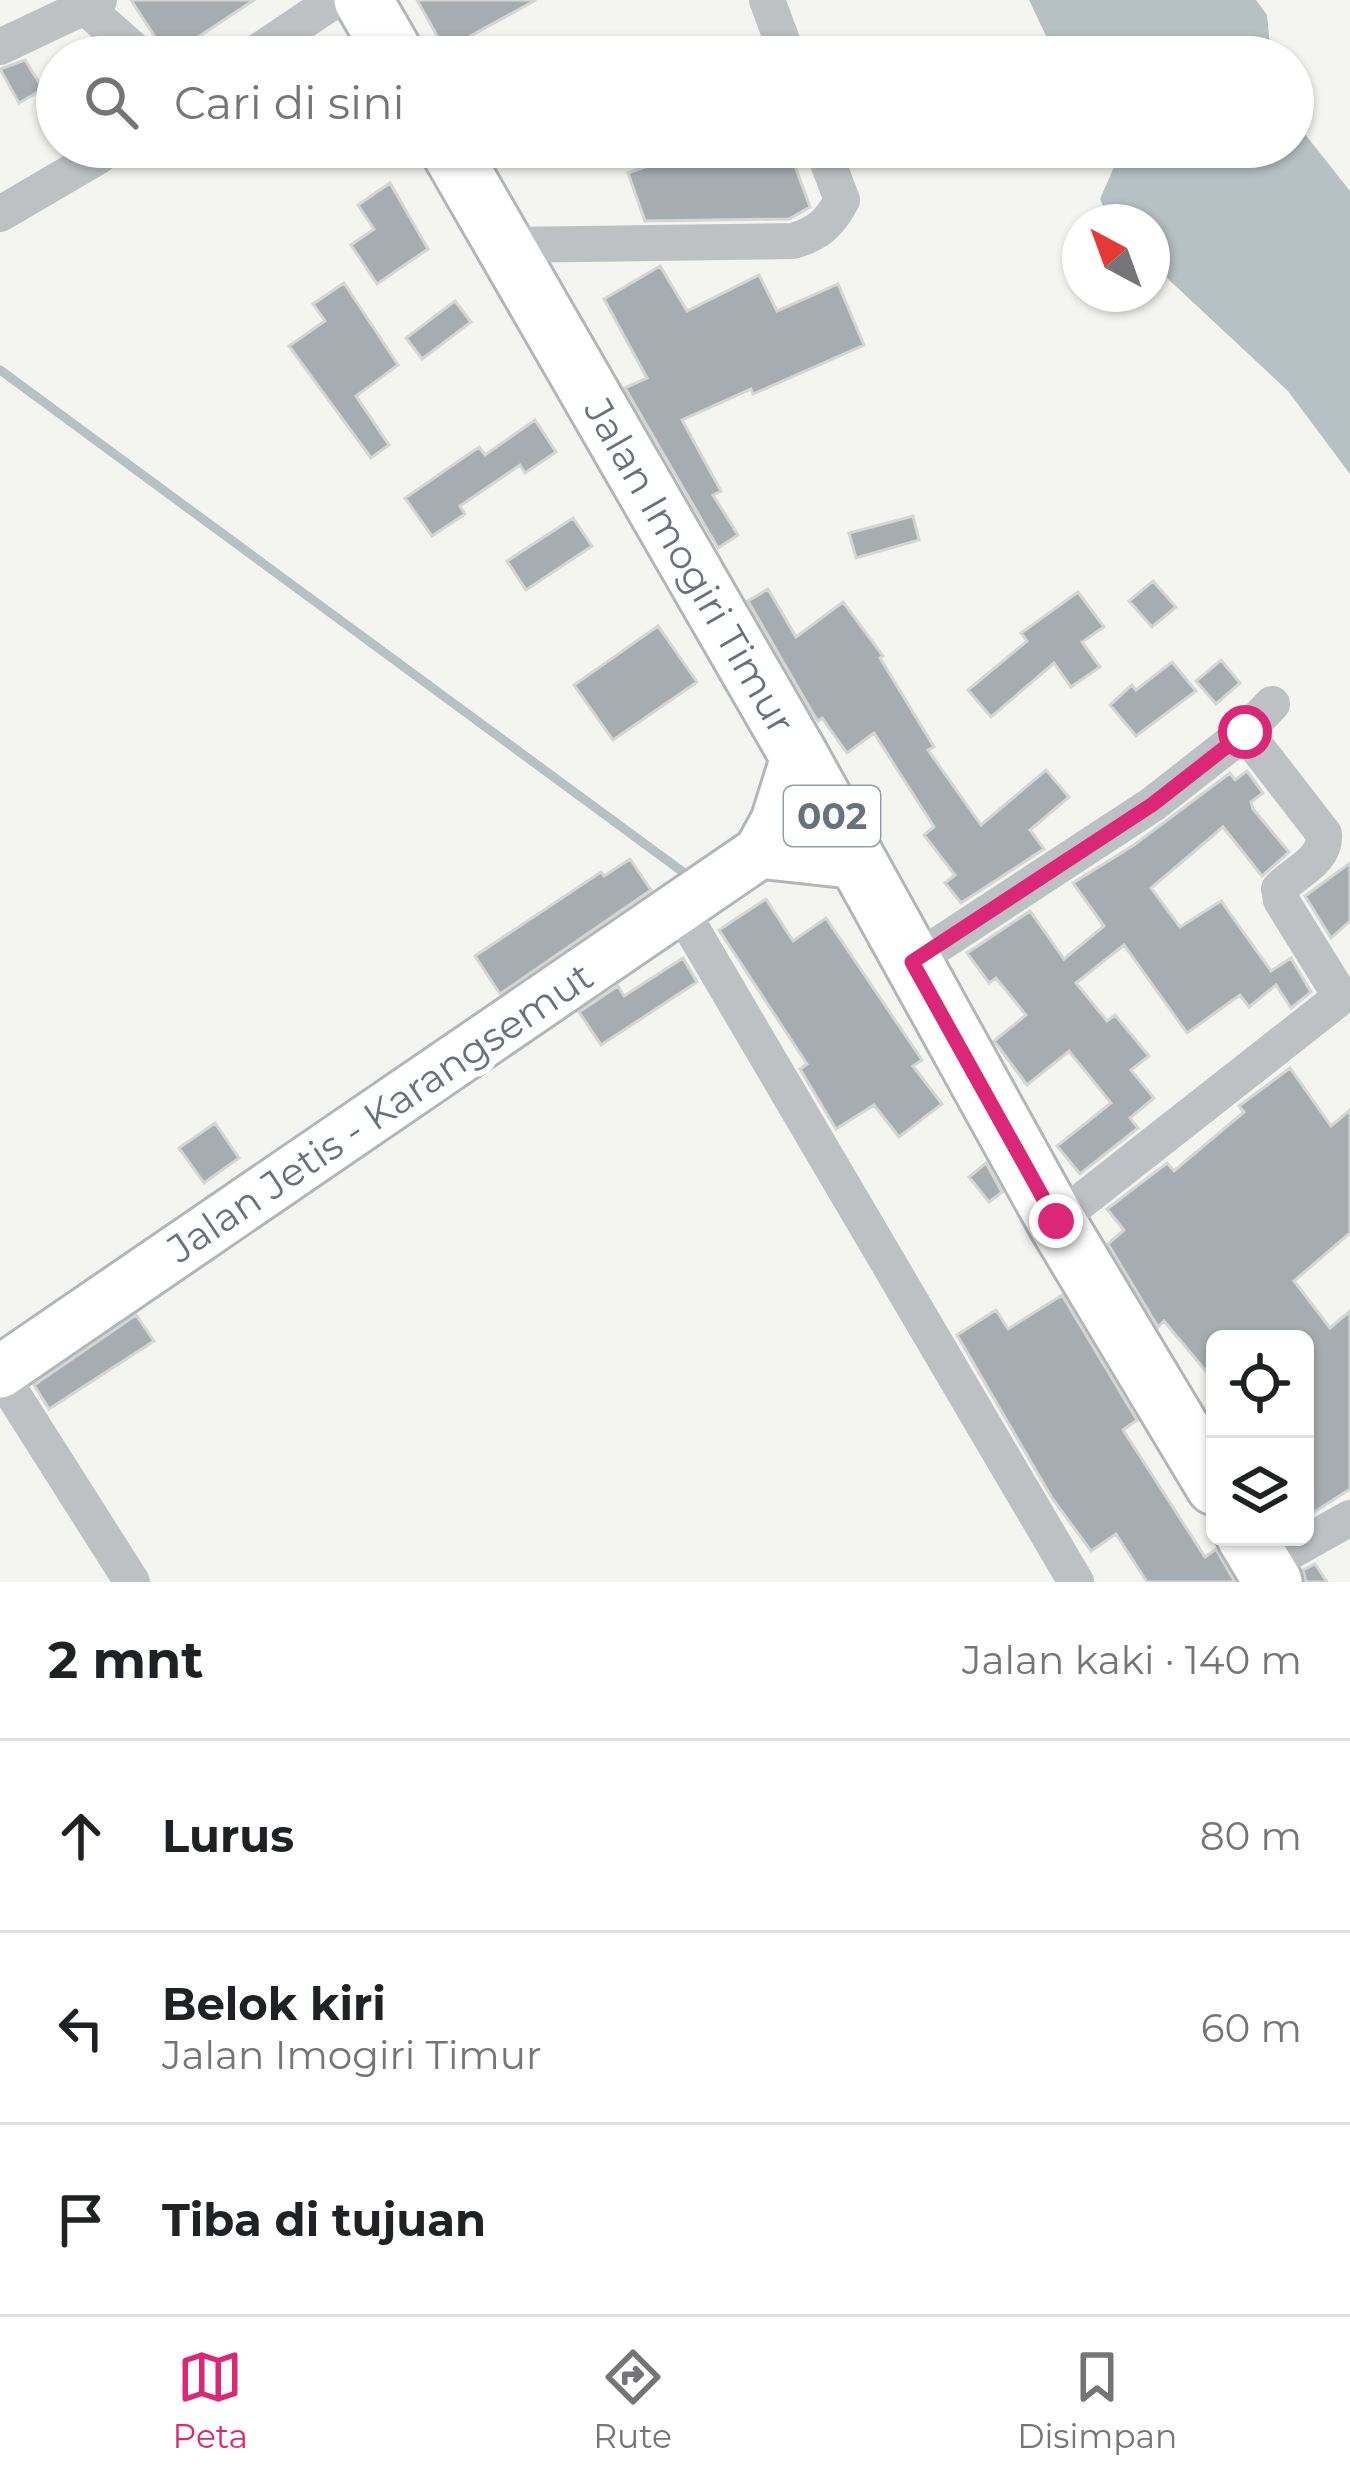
<!DOCTYPE html>
<html lang="id">
<meta charset="utf-8">
<style>
:root{--surface:#fff;--page:#f2f2f2;--text:#202124;--muted:#757577;--line:#e0e0e0;--accent:#db2777}
body{margin:0;font-family:Montserrat,sans-serif;background:var(--page);color:var(--text)}
.controls{position:absolute;right:36px;bottom:36px;display:grid;overflow:hidden;border-radius:18px;box-shadow:0 3px 9px #0004}
.controls button{width:108px;height:108px;display:grid;place-items:center;padding:0;border:0;border-bottom:3px solid var(--line);background:var(--surface);color:var(--text);font:60px sans-serif}
.compass{position:absolute;left:1062px;top:204px;width:108px;height:108px;border-radius:50%;background:var(--surface);box-shadow:0 3px 9px #0004;rotate:319deg}
.stop{position:absolute;width:36px;height:36px;margin:-27px;border:9px solid #db2777;border-radius:50%;background:#fff}
.stop.end{background:#db2777;border-color:#fff;box-shadow:0 3px 12px #0008}
.list{margin:0;padding:0;list-style:none}
h2{display:flex;justify-content:space-between;align-items:center;height:156px;margin:0;padding:0 48px;font-size:51px}
h2 small{font-size:39px;font-weight:400;color:var(--muted)}
.list li{display:grid;grid-template-columns:78px 1fr auto;gap:36px;align-items:center;box-sizing:border-box;height:192px;padding:0 48px;border-top:3px solid var(--line)}
.list b{display:block;font-size:45px;white-space:nowrap}
.list p{margin:0;font-size:39px;white-space:nowrap;color:var(--muted)}
.list em{font-size:39px;font-style:normal;color:var(--muted)}
.icon{flex:none;width:66px;height:66px;fill:none;stroke:currentColor;stroke-width:2;stroke-linecap:round;stroke-linejoin:round}
.map{position:relative;flex:none;width:1350px;height:1582px;overflow:hidden}
.search{position:absolute;background:var(--surface);box-shadow:0 3px 9px #0004;left:36px;right:36px;top:36px;height:132px;display:flex;align-items:center;gap:30px;box-sizing:border-box;padding:0 42px;border-radius:66px;color:var(--muted);font-size:45px}
.sheet{height:732px;background:var(--surface)}
nav{display:flex;justify-content:space-around;align-items:center;box-sizing:border-box;height:168px;border-top:3px solid var(--line);background:var(--surface);font-size:33px;color:var(--muted)}
nav a{display:grid;justify-items:center;gap:6px}
nav .on{color:var(--accent)}
.map>svg:first-child{display:block}
</style>
<div class="map">
<svg width="1350" height="1582" viewBox="0 0 1350 1582">
<rect width="100%" height="100%" fill="#f4f4f0"/>
<path fill="#b6c1c4" d="M1029 0H1256L1267 15 1271 57H1056Z
M1293 119 1350 191V474L1288 391 1152 264V222H1110L1100 199 1114 167 1102 147H1293Z"/>
<g fill="none" stroke-linecap="round" stroke-linejoin="round">
<path stroke="#b6c1c4" stroke-width="9" d="M0 370 687 875"/>
</g>
<path fill="#a6adb1" stroke="#d5d5d3" stroke-width="3" d="M131 0H254L168 57Z
M417 0H536L445 50Z
M25 60 43 89 19 103 0 69Z
M699 147H788L810 207 789 219 645 221 628 173Z
M390 183 428 249 377 284 351 245 374 229 358 205Z
M660 266 687 311 759 275 777 311 838 284 864 345 753 394 751 389 682 420 721 491 713 495 738 535 718 548 625 388 647 378 604 299Z
M344 283 398 365 356 396 389 445 371 458 289 346 325 321 313 304Z
M455 301 471 322 422 359 406 338Z
M535 420 556 452 525 473 520 465 460 506 465 514 432 536 405 498 479 447 485 455Z
M913 516 919 540 856 558 849 533Z
M573 518 592 546 526 590 507 561Z
M1153 581 1176 607 1152 627 1129 601Z
M768 589 796 637 843 602 883 656 880 658 934 747 928 750 981 825 1046 770 1069 797 1030 830 1044 849 961 903 945 883 955 875 924 835 934 827 874 733 847 753 822 718 818 721 812 712 748 601Z
M1078 592 1104 627 1082 642 1100 667 1071 687 1054 663 991 717 968 690 1027 641 1021 633Z
M658 626 697 682 613 740 574 685Z
M1221 660 1240 683 1216 704 1196 681Z
M1172 662 1196 691 1136 736 1110 705 1132 685 1136 690Z
M1247 771 1263 793 1251 802 1253 809 1289 852 1262 876 1223 827 1151 888 1180 927 1221 901 1271 971 1291 958 1311 992 1291 1008 1276 985 1249 1007 1240 995 1187 1033 1124 945 1076 983 1107 1021 1115 1015 1149 1056 1131 1070 1154 1098 1130 1118 1138 1128 1080 1174 1057 1146 1111 1103 1069 1051 1027 1085 994 1041 1026 1015 996 978 989 983 967 953 1030 911 1064 959 1104 926 1073 883 1134 845 1230 773 1235 780Z
M630 859 651 890 500 994 475 956 601 872 604 876Z
M1350 863V921L1331 938 1305 896Z
M766 899 793 941 826 918 922 1060 913 1066 942 1104 899 1137 874 1105 836 1129 800 1069 807 1064 719 930Z
M683 958 697 982 601 1045 579 1012 618 986 624 996Z
M1290 1068 1331 1126 1350 1110V1233L1294 1281 1330 1328 1350 1311V1489L1305 1518V1339H1215V1382L1164 1321 1158 1327 1108 1244 1124 1230 1107 1209 1167 1163 1174 1171 1244 1112 1239 1106Z
M215 1123 239 1158 204 1183 179 1148Z
M986 1163 1002 1192 989 1202 969 1177Z
M1062 1295 1137 1420 1123 1430 1205 1557 1216 1549 1235 1582H1147L1116 1534 1091 1551 1052 1498 957 1335 996 1310 1008 1329Z
M136 1315 154 1341 49 1409 34 1385Z
M1315 1564 1327 1582H1306L1303 1570Z"/>
<g fill="none" stroke-linecap="round" stroke-linejoin="round">
<defs>
<path id="secondary" d="M760 852 859 863
M0 1372 760 852 777 821 798 754"/>
<path id="primary" d="M363 0 396 57
M448 147 798 754 1056 1221 1215 1486
M1246 1537 1273 1582"/>
</defs>
<use href="#secondary" stroke="#b2b6ba" stroke-width="57"/>
<use href="#primary" stroke="#b3b6b9" stroke-width="63"/>
<path stroke="#bdc1c4" stroke-width="36" d="M767 0 788 57
M85 7 142 57
M0 47 99 0
M250 57 335 0
M0 214 99 156
M505 245 793 241C818 234 830 223 842 200L822 147
M679 907 1076 1582
M912 962 1153 804 1245 732 1272 704
M1056 1221 1341 997 1281 900 1279 889C1296 871 1326 861 1324 834L1245 732
M0 1374 132 1582
M1263 1567 1350 1518"/>
<use href="#secondary" stroke="#fff" stroke-width="51"/>
<use href="#primary" stroke="#fff" stroke-width="57"/>
</g>
<g fill="none" stroke-linecap="round" stroke-linejoin="round">
<path stroke="#db2777" stroke-width="15" d="M1056 1221 912 962 1153 804 1245 732"/>
</g>
<g text-anchor="middle" dominant-baseline="central" stroke-width="12" stroke-linejoin="round" paint-order="stroke">
<rect fill="#fff" stroke="#939da5" stroke-width="3" x="784" y="786" width="96" height="60" rx="9"/>
<g font-size="36" font-weight="bold" fill="#65737e">
<text x="832" y="816">002</text>
</g>
<g font-size="39" fill="#65737e" stroke="#fff">
<text transform="translate(690 566) rotate(60)">Jalan Imogiri Timur</text>
<text transform="translate(380 1112) rotate(-34)">Jalan Jetis - Karangsemut</text>
</g>
</g>
</svg>
<div class="controls">
<button><svg class="icon" aria-label="locate" viewBox="0 0 24 24"><circle cx="12" cy="12" r="6"/><path d="M12 2v4M12 18v4M2 12h4M18 12h4"/></svg></button>
<button><svg class="icon" aria-label="layers" viewBox="0 0 24 24"><path d="M12 4l9 5-9 5-9-5zM3 14l9 5 9-5"/></svg></button>
</div>
<svg class="compass" viewBox="-18 -18 36 36"><path d="M0-13l5 13h-10z" fill="#e53935"/><path d="M0 13l5-13h-10z" fill="#757577"/></svg>
<div class="stop" style="left:1245px;top:732px"></div>
<div class="stop end" style="left:1056px;top:1221px"></div>
<div class="search"><svg class="icon" aria-label="search" viewBox="0 0 24 24"><circle cx="10" cy="10" r="6"/><path d="M15 15l6 6"/></svg>Cari di sini</div>
</div>
<section class="sheet">
<h2>2 mnt<small>Jalan kaki · 140 m</small></h2>
<ul class="list">
<li><svg class="icon" aria-label="ahead" viewBox="0 0 24 24"><path d="M12 20V5M6 11l6-6 6 6"/></svg><div><b>Lurus</b></div><em>80 m</em></li>
<li><svg class="icon" aria-label="left" viewBox="0 0 24 24"><path d="M17 20v-9H6M10 6l-5 5 5 5"/></svg><div><b>Belok kiri</b><p>Jalan Imogiri Timur</p></div><em>60 m</em></li>
<li><svg class="icon" aria-label="arrive" viewBox="0 0 24 24"><path d="M6 21V4h12l-3 4 3 4H6"/></svg><div><b>Tiba di tujuan</b></div></li>
</ul>
</section>
<nav>
<a class="on"><svg class="icon" aria-label="map" viewBox="0 0 24 24"><path d="M3 6l6-2 6 2 6-2v14l-6 2-6-2-6 2zM9 4v14M15 6v14"/></svg>Peta</a>
<a><svg class="icon" aria-label="directions" viewBox="0 0 24 24"><path d="M12 3l9 9-9 9-9-9zM9 14v-3h6M13 9l2 2-2 2"/></svg>Rute</a>
<a><svg class="icon" aria-label="saved" viewBox="0 0 24 24"><path d="M7 4h10v16l-5-4-5 4z"/></svg>Disimpan</a>
</nav>
